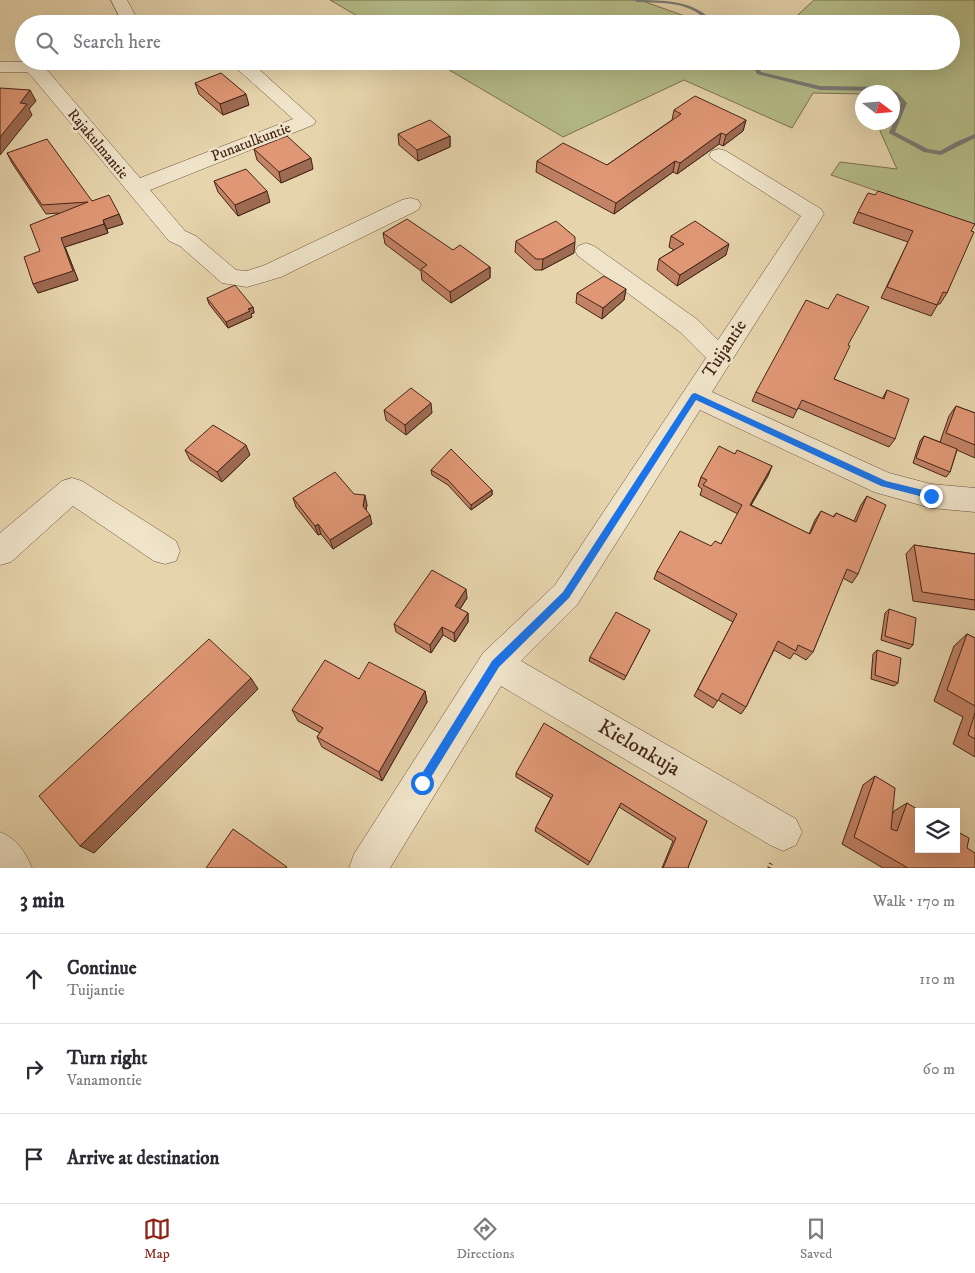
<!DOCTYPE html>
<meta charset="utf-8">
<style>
:root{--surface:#fff;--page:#f7f7f7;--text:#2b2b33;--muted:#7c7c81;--line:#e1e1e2;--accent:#8f2418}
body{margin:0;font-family:"IM FELL DW Pica",serif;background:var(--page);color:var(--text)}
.controls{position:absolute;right:15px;bottom:15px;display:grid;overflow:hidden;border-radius:0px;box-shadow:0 5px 20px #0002}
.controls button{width:45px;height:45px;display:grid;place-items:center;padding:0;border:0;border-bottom:1px solid var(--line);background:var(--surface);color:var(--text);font:25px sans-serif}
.compass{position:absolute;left:855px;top:85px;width:45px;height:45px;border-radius:50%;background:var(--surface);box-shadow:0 5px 20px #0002;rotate:106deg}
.stop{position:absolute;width:15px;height:15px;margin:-11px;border:4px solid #1a73e8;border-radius:50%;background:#fff}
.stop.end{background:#1a73e8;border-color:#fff;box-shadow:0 1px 5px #0008}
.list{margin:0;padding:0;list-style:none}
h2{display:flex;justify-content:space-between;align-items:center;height:65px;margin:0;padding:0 20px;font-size:21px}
h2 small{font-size:16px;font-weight:400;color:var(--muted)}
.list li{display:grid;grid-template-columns:32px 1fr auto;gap:15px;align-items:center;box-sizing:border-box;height:90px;padding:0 20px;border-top:1px solid var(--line)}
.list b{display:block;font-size:19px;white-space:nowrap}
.list p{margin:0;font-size:16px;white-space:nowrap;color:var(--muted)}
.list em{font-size:16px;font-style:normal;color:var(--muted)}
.icon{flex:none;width:28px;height:28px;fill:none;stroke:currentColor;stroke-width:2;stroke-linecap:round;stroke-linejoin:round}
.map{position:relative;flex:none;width:975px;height:868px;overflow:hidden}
.search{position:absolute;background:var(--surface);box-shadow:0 5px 20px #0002;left:15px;right:15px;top:15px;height:55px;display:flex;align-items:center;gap:12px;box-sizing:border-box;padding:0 18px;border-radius:28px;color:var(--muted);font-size:19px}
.sheet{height:335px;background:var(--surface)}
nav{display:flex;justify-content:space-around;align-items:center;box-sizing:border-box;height:70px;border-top:1px solid var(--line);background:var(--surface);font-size:14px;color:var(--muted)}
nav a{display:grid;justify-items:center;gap:2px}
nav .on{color:var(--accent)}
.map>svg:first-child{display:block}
</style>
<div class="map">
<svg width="975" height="868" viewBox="0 0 975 868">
<rect width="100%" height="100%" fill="#e6d4ac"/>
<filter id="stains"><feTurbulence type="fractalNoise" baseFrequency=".004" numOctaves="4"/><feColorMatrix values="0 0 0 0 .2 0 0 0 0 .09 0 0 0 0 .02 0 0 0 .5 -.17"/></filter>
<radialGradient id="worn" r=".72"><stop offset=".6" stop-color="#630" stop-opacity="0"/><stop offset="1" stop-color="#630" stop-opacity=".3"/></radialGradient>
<path fill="#b5bd89" stroke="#7d7050" d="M330 0H640L707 24H371Z
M814 0H975V225L831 175 840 162 897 169 880 131 882 123 892 122V92H862V94L813 93 792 128 684 80 563 137 434 61H951V24H788Z"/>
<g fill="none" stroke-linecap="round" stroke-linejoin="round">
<path fill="#797b76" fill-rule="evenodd" d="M634 0C664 0 696 0 715 24H709C693 1 662 3 637 2Z
M762 61H769L760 68 761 72 820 86 884 87 897 92 907 103 895 132 928 149 940 151 956 142 975 134V138L941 155 924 152 889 133 901 103 892 92 883 91 820 90 757 74 754 68Z"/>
<defs>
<path id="minor" d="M111 0H127L140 24H123Z
M224 61H250L316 121 313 125 150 190 185 231 196 236 236 270 247 271 265 265 402 200 410 198 418 200 421 205 418 210 281 277 247 287 222 283 180 246 169 241 33 78 27 72H0V62H31L37 63 47 70 140 178 293 119 236 68 227 65Z
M719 149 726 151 821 209 824 214 712 392 889 473 931 484 975 488V512L931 508 874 492 700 410 577 605 521 661 796 819 802 832 796 845 783 851 770 845 501 686 390 868H349L354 854 483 653 555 585 706 358 680 332 578 256 575 251 578 246 586 243 594 246 698 320 718 340 801 216 712 159 709 155 712 151Z
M72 478 82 481 176 541 180 551 176 561 165 564 154 561 73 506 11 562 0 565V533L62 481Z
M0 832C17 839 25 851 32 868H0Z"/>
</defs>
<use href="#minor" stroke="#6d503c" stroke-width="1"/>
<path stroke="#452417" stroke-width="4" stroke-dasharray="1 3" stroke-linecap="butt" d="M769 868 772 861"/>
<use href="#minor" fill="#efe3c9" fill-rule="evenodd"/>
</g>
<path fill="#c18265" stroke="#452417" d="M195 83 249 105 223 115 199 94Z
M674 110 746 120 743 131 723 146 719 144 677 174 673 172 614 214 536 172 537 161 607 165 672 120Z
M398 134 450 136V147L418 161 399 145Z
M254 149 313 169 281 183 257 160Z
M7 153 92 201 119 214 123 224 107 229 108 233 65 247 78 280 38 293 40 251 59 213 46 214 12 163Z
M214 181 270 202 238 216 218 192Z
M858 212 971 231 947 293 940 304H938L931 316 881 298 908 242 853 223Z
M383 233 453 250 490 267V278L451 303 422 280 421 271 385 244Z
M671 236 726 255 677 286 657 270 659 259 674 250 669 247Z
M516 241 574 253 542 270H535L515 252Z
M626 289 624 300 602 319 576 303 577 293Z
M207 298 253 307 254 313 251 314 252 317 228 328 209 304Z
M848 346 834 379 882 399 887 390 895 439 889 447 798 408 793 418 752 401 756 392Z
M956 406 975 413V458L957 450 950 472 946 477 913 463 920 441 924 436 940 442 949 416Z
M384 410 432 413 406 435 386 420Z
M185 450 250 455 222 482 190 460Z
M735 454 772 466 751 505 809 534 815 520 821 511 833 517 836 513 854 521 861 505 867 496 858 574 852 583 843 578 813 652 806 660 794 653 790 659 774 650 746 707 741 714 718 700 713 708 694 696 733 622 654 579 657 571 711 546 721 544 738 514 700 495 702 489 698 486 701 477Z
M431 470 492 490V495L471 510 448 485 432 475Z
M354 494 367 505 366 510 372 524 333 549 321 534 318 535 296 507 293 498Z
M914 545 975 554V610L913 601 906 554Z
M467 598 460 609 468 613V622L455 642 443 635 431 653 396 632 394 624Z
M889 609 913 645 909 649 881 640 885 613Z
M650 630 624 680 589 661 590 657Z
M967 634 975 638V757L953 744 963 717 934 701 954 646Z
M877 650 898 683 894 686 871 679 873 654Z
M359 679 425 691 427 702 382 781 322 747 317 737 320 733 298 721 292 710Z
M516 773 707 821 688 867 689 868H662L673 841 619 807 588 865 535 831 536 827 551 798 516 777Z
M875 776 892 815 894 811 907 803 967 848 975 868H883L842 844 863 785Z"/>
<path fill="#9d6a52" stroke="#452417" d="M30 90 36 101 29 109 32 115 0 155V137L20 103Z
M246 94 249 105 223 115 220 104Z
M746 120 743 131 723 146 726 135Z
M721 133 719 144 677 174 680 163Z
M450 136V147L418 161 417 150Z
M311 158 313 169 281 183 279 172Z
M675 161 673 172 614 214 616 203Z
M267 191 270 202 238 216 235 205Z
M119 214 123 224 107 229 103 220Z
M104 224 108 233 65 247 78 280 38 293 33 284 61 238Z
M575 242 574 253 542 270 543 259Z
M729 244 726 255 677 286 680 275Z
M490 267V278L451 303 450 292Z
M626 289 624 300 602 319 603 308Z
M253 307 254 313 251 314 252 317 228 328 226 322Z
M431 403 432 413 406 435 405 425Z
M246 445 250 455 222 482 217 472Z
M772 466 768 476 746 514 750 505Z
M492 490V495L471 510V505Z
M365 495 367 505 365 515 363 506Z
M370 515 372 524 333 549 330 540Z
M318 524 321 534 318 535 315 526Z
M466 589 467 598 456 615 455 606Z
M468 613V622L455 642 454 633Z
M442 627 443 635 431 653 430 645Z
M251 678 258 689 94 853 80 846Z
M425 691 427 702 382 781 379 772Z"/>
<path fill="#e09775" stroke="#452417" d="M221 73 246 94 220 104 195 83Z
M0 88 30 90 20 103 27 104 0 137Z
M695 96 746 120 726 135 721 133 680 163 675 161 616 203 537 161 563 143 607 165 681 114 674 110Z
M430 120 450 136 417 150 398 134Z
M287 136 311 158 279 172 254 149Z
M47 139 92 201 109 195 119 214 103 220 104 224 61 238 73 271 33 284 24 257 40 251 30 225 88 202 42 205 7 153Z
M246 169 267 191 235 205 214 181Z
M878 191 975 224 971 231 974 232 947 293 943 292 937 305 887 287 913 231 858 212 868 193 875 195Z
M407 219 453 250 460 245 490 267 450 292 421 269 427 265 383 233Z
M556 221 575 237V242L543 259H536L516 241Z
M695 221 729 244 680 275 659 259 684 244 671 236Z
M604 276 626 289 603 308 577 293Z
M235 285 253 307 248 309 250 311 226 322 207 298Z
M837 294 869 307 848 345 850 346 834 379 884 399 887 390 909 399 895 439 802 400 797 410 756 392 806 300 828 309Z
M411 388 431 403 405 425 384 410Z
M956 406 975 413V445L946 433Z
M213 425 246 445 217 472 185 450Z
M924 436 957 449 950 472 916 458Z
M719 446 735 454 737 450 772 466 750 505 810 534 821 511 834 517 836 513 856 522 867 496 886 505 858 574 847 569 813 652 798 645 796 651 778 641 746 707 722 693 718 701 698 689 737 614 657 571 680 531 711 546 715 541 721 544 742 505 703 485 707 480 701 477Z
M451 449 492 490 471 505 448 480 431 470Z
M335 472 354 494 365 495 363 506 370 515 330 540 318 524 315 526 293 498Z
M914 545 975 554V600L922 592Z
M432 570 466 589 455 606 468 613 454 633 442 627 430 645 394 624Z
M889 609 916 618 913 645 885 636Z
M616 612 650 630 626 676 590 657Z
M967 634 975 638V706L947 690Z
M209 639 251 678 80 846 39 796Z
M877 650 901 658 898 683 875 675Z
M325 660 359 679 369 662 425 691 379 772 317 737 323 728 292 710Z
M975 713V739L968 735Z
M544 723 707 821 688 867 689 868H663L676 838 621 803 590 862 536 827 553 795 516 773Z
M875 776 895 788 891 829 897 831 907 803 922 812H919V849H956V831L969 838 967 848 975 853V868H908L854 837Z
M233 829 287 867 286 868H206Z"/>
<path fill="#1a73e8" d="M695 393 886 481 931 492 935 496 931 499 881 486 696 400 569 598 499 667 425 787 422 789 418 787 416 783 418 780 492 661 563 592 692 394Z"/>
<g text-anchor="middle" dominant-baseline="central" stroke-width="5" stroke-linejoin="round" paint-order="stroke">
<g font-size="15" fill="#452417" stroke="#efe3c9">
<text transform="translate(251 142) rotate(-21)">Punatulkuntie</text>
<text transform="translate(98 144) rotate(50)">Rajakulmantie</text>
</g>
<g font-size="18" fill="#452417" stroke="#efe3c9">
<text transform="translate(725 349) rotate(-57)">Tuijantie</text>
</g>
<g font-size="21" fill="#452417" stroke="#efe3c9">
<text transform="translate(639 748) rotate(30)">Kielonkuja</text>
</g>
</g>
<rect width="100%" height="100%" filter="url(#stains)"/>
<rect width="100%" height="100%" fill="url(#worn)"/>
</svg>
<div class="controls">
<button><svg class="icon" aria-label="layers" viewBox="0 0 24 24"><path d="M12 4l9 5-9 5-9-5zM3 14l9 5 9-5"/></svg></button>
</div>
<svg class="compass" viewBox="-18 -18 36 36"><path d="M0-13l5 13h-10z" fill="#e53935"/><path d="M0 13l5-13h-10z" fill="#7c7c81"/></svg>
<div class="stop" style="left:422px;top:783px"></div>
<div class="stop end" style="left:931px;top:496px"></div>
<div class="search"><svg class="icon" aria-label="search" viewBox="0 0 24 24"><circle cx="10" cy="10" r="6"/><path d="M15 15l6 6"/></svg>Search here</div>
</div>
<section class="sheet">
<h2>3 min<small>Walk · 170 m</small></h2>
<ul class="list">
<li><svg class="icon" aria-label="ahead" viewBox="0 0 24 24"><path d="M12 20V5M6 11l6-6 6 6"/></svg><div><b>Continue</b><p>Tuijantie</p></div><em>110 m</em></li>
<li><svg class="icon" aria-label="right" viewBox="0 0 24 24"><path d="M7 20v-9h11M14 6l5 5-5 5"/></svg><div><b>Turn right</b><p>Vanamontie</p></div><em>60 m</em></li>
<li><svg class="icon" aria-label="arrive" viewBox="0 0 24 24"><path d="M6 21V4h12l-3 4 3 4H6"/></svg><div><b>Arrive at destination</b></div></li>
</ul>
</section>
<nav>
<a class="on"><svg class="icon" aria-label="map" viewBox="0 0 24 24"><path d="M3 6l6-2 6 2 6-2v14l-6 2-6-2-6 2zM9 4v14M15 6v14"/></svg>Map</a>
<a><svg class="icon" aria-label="directions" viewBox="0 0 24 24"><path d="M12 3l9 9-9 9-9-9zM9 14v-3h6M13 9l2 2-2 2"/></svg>Directions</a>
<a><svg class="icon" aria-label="saved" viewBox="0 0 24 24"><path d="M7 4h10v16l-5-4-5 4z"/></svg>Saved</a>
</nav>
